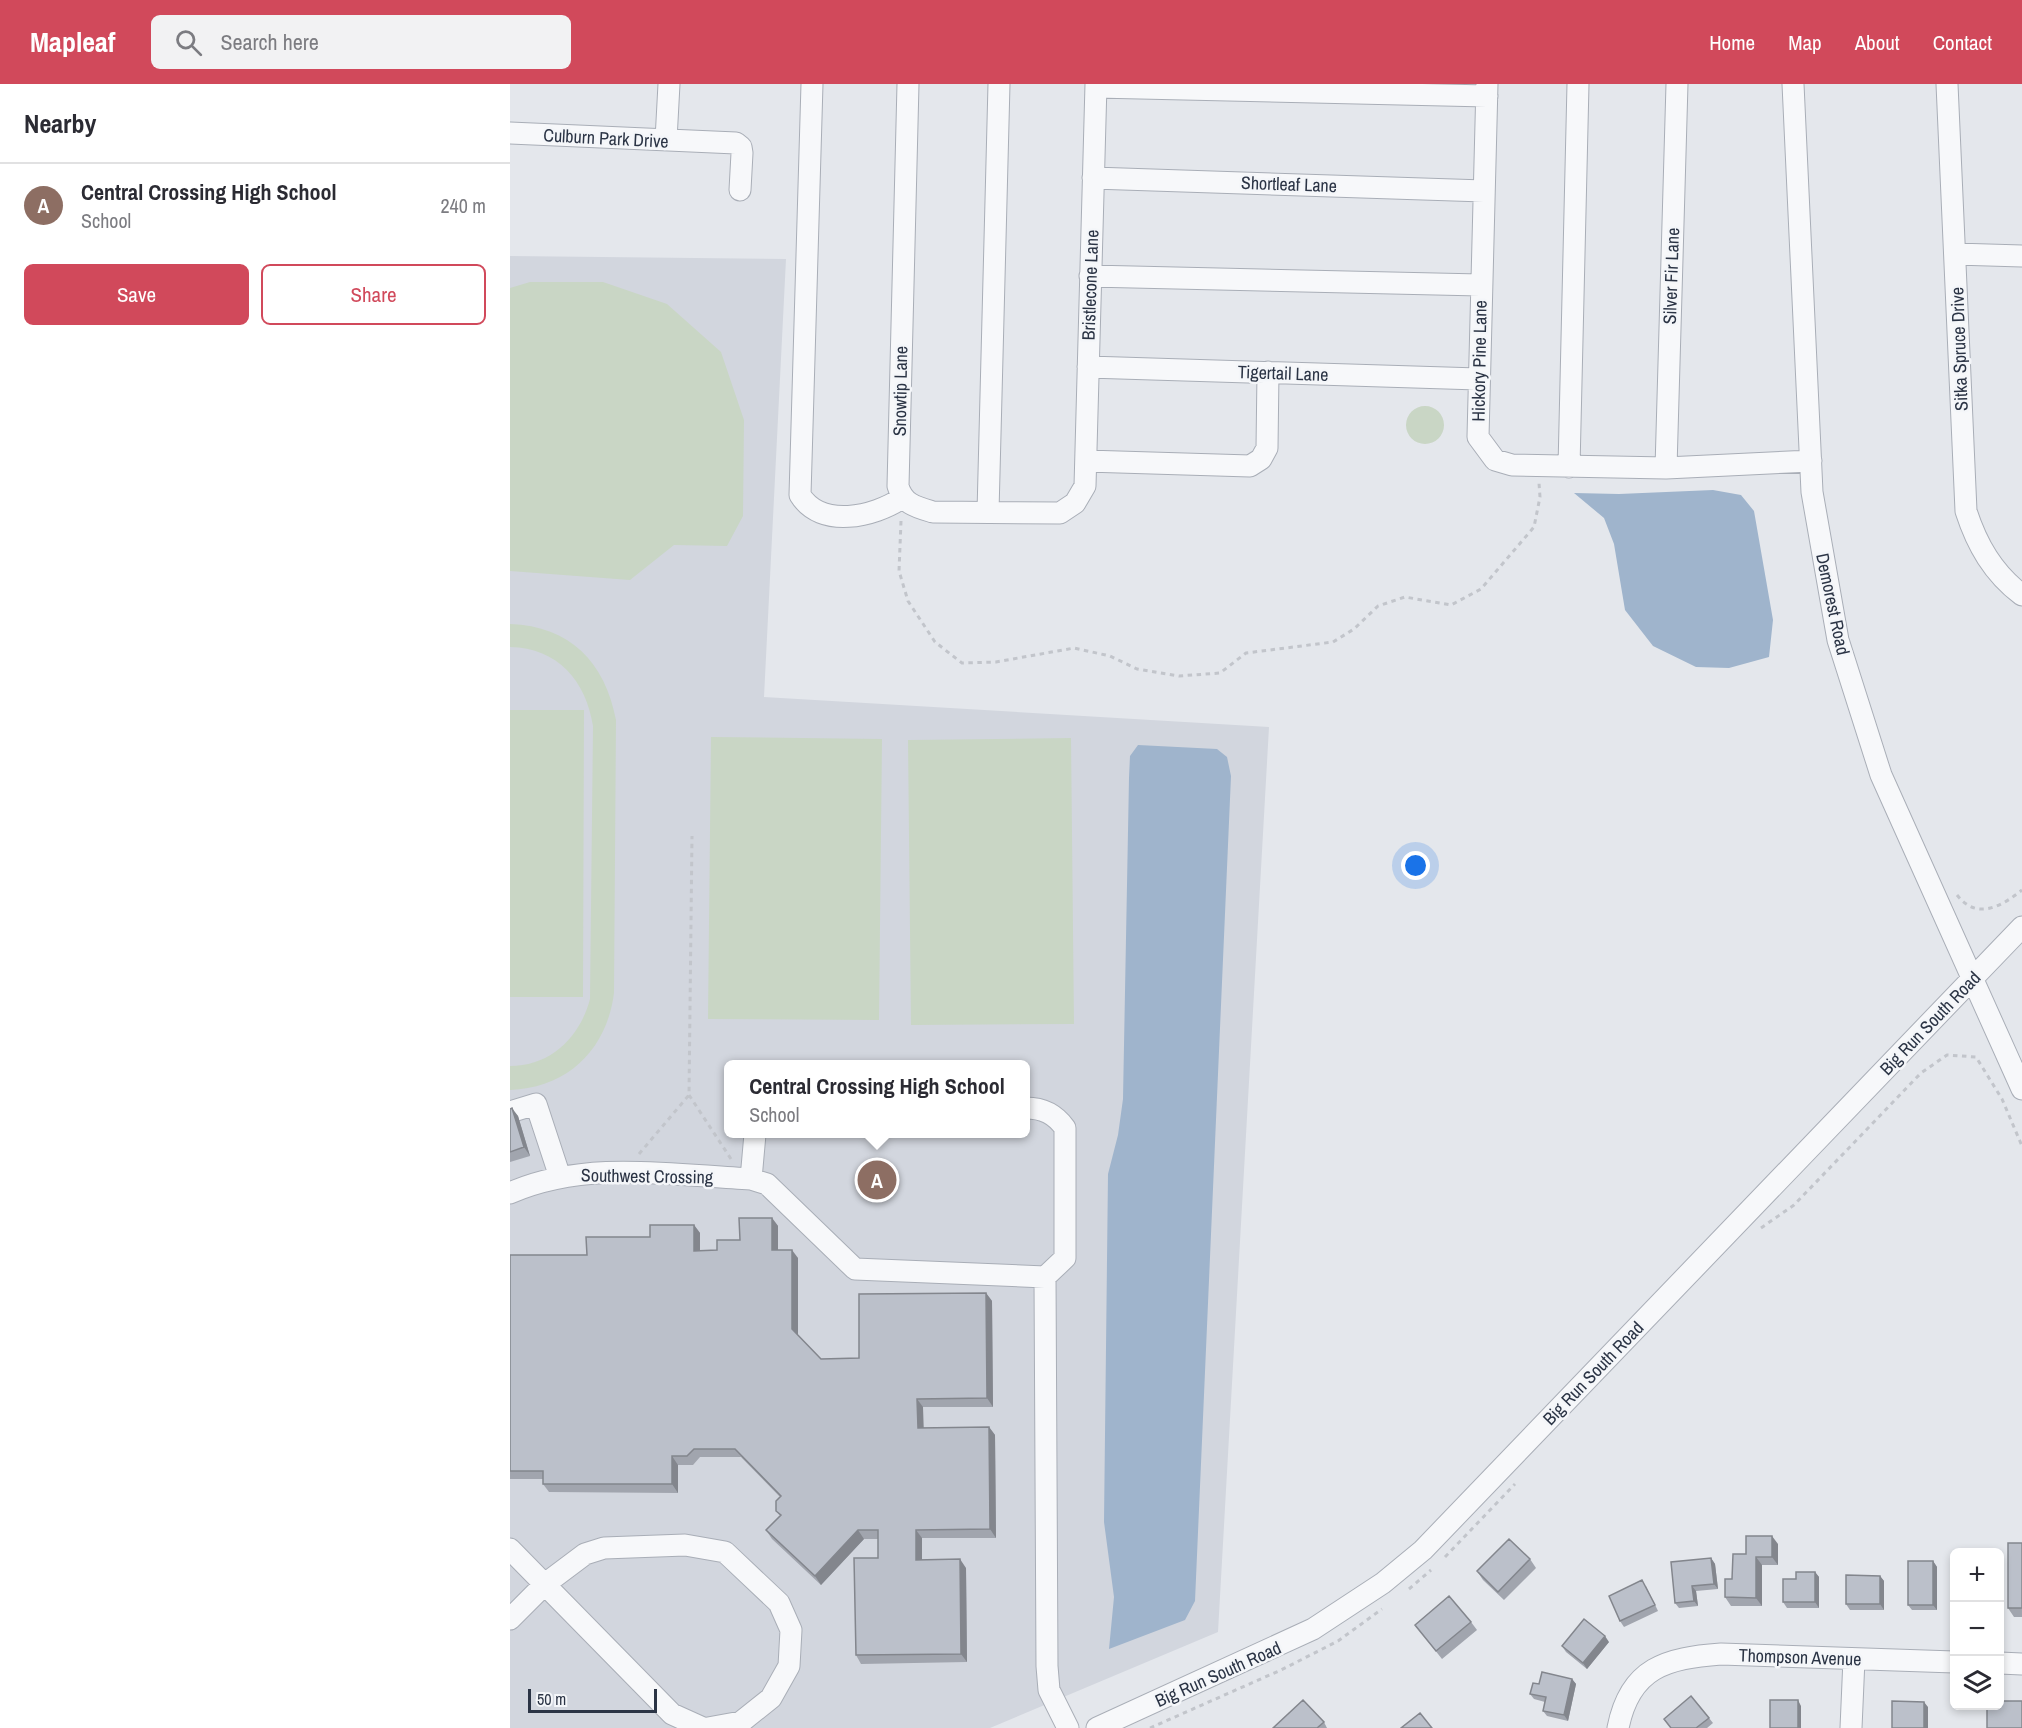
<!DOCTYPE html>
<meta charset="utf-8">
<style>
:root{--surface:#fff;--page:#f2f2f3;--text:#2b2b33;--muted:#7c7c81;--line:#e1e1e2;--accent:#d1495b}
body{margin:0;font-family:"Archivo Narrow",sans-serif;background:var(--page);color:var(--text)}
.controls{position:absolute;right:18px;bottom:18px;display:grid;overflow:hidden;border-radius:9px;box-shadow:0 3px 9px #0003}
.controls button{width:54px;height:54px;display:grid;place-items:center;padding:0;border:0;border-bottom:2px solid var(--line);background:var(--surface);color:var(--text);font:30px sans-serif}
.scale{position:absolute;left:18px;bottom:15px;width:129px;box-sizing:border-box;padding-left:6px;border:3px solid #2b3445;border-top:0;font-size:16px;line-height:21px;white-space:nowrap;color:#2b3445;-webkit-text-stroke:4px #f4f6f9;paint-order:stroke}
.you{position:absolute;left:906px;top:782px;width:21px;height:21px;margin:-15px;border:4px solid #fff;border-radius:50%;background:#1a73e8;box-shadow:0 0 0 9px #1a73e833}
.badge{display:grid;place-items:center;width:39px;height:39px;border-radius:50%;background:var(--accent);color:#fff;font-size:20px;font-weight:700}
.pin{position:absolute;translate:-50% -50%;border:3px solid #fff;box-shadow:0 2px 6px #0006}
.popup{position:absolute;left:214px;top:976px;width:306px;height:78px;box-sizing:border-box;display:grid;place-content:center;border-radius:9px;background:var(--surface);filter:drop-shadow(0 2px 4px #0005);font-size:20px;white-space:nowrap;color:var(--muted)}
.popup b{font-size:22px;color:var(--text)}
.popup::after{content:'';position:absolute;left:50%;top:100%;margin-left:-12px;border:12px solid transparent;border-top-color:var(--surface)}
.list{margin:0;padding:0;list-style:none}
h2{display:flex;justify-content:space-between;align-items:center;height:78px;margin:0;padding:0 24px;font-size:26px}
h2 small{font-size:20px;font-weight:400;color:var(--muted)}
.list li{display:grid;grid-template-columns:39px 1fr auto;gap:18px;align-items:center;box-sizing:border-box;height:84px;padding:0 24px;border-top:2px solid var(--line)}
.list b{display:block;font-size:22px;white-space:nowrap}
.list p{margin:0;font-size:20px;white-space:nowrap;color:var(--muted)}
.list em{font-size:20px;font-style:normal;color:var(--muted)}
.actions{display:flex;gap:12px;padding:18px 24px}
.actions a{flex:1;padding:14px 0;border:2px solid var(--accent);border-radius:9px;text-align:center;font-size:21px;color:var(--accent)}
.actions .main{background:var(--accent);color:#fff}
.icon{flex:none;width:33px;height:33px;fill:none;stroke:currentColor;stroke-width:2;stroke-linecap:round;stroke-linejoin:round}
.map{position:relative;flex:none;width:1512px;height:1644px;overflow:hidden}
header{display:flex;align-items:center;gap:36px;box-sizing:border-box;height:84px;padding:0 30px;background:var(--accent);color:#fff}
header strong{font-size:28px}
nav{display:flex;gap:33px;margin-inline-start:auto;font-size:21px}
.search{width:420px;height:54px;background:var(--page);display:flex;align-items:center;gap:15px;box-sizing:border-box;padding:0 21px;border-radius:9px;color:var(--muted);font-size:22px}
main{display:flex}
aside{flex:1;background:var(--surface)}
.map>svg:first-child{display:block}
</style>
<header>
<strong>Mapleaf</strong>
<div class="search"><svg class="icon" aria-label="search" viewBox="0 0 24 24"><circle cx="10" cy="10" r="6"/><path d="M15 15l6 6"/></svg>Search here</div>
<nav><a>Home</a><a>Map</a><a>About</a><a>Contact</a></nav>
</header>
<main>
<aside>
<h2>Nearby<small></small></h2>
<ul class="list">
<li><span class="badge" style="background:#8d6e63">A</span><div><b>Central Crossing High School</b><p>School</p></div><em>240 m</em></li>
</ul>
<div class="actions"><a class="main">Save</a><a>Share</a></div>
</aside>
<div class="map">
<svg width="1512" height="1644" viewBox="0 0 1512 1644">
<rect width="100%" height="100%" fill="#e4e7ec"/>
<path fill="#d2d6de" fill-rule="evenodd" d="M0 172 276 175 254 613 759 643 708 1548 480 1644H0ZM218 980H516V1050H218Z"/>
<path fill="#c9d6c5" d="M20 198H93L157 220 211 268 234 336 233 432 217 462 164 461 120 496 0 487V204Z
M896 341a19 19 0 1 1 38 0a19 19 0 1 1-38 0Z
M0 540C60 542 95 578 106 636L104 909C97 965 58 1004 0 1006V982C41 982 70 953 80 915L83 642C76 597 48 564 0 563Z
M0 626H74L73 913H0Z
M201 653 372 655 369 936 198 935Z
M561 654 564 940 401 941 398 656Z"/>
<path fill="#9fb4cc" d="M1203 406 1231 411 1244 427 1263 536 1259 573 1219 584 1186 583 1143 562 1115 526 1104 460 1094 434 1064 409 1109 410Z
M628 661 707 665 717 673 721 692 685 1517 675 1536 599 1565 604 1513 594 1438 598 1090 608 1051 613 1015 619 694 620 672Z"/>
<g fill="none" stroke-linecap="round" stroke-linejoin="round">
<defs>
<path id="minor" d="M302 0 290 411C311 445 364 433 392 414
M398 0 388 402C393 420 406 423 423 428L550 429 565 419 575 402 586 0
M977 0 968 353 985 376 1002 381 1156 384 1301 377
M1283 0 1302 408 1328 556 1371 691 1512 1005
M1437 0 1456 427C1467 461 1483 489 1512 511
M586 3 977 12
M0 49 226 59 231 63 232 69 230 106
M156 56 159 0
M583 94 974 107
M1445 170 1512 172
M580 192 970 201
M578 283 968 295
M576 377 740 382 751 375 757 364 758 288
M1059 383 1068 0
M1156 384 1167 0
M478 428 489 0
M0 1028 26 1020 50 1093
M241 1095 245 1050
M0 1109C75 1076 161 1091 241 1095L257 1100 345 1185 535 1193 555 1174V1044C545 1030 533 1024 516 1024
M535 1193 537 1582 539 1606 558 1644
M0 1465 162 1630 193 1644
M0 1535 35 1500 75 1470 94 1464 175 1461 215 1468 269 1519 281 1546 279 1582 261 1614 231 1638 198 1644
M1490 1579 1512 1580
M587 1644 803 1545 873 1499 913 1466 1512 843
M1108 1644C1120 1583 1157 1574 1211 1570L1444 1578
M1341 1644 1344 1575"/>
</defs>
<use href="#minor" stroke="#a9aeb7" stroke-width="23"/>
<path stroke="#c2c5cb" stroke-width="3" stroke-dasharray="4.5 4.5" stroke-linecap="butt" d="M391 437 389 487 398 517 425 558 452 579 486 578 564 564 600 572 627 585 669 592 710 589 736 569 823 558 844 545 868 522 895 513 941 521 971 505 1024 443 1030 413 1029 399
M1447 811C1467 837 1492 822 1512 806
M179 1011 221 1075
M129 1070 179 1011 182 752
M1251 1144 1284 1121 1411 989 1437 971 1466 973 1492 1015 1512 1062
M935 1473 1005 1400
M899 1505 921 1486
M640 1644 771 1586 828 1557 872 1525"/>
<use href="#minor" stroke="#f7f8fa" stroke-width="21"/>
</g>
<path fill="#a1a5ae" d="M0 1025 8 1032 20 1072 0 1078Z
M262 1134 268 1142V1166L288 1174V1251L311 1275 349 1274 476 1209 482 1217 483 1323H413V1344L479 1343 485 1351 486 1454H412V1476L456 1484 457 1578 351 1580 346 1571 368 1474V1455H354L311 1501 262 1455 256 1446 270 1432 266 1427 270 1413 231 1373H190L183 1381H168V1409L39 1408 33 1400V1395H0V1171H77L184 1141 190 1149V1167L207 1166 230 1156Z
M1512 1459V1533H1504L1498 1524Z
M1268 1460V1481H1252V1522H1221L1215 1513 1222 1495 1236 1470Z
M1201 1474 1205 1480 1208 1505 1186 1507 1188 1522 1169 1524 1165 1519Z
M1020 1475 1026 1484 994 1516 973 1496 967 1487Z
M1423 1477 1427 1483V1526H1402L1398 1521Z
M1305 1488 1309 1493V1524H1277L1273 1518 1286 1495Z
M1370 1492 1374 1497V1526H1340L1336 1520Z
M1136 1502 1148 1527 1114 1543 1110 1537Z
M961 1538 967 1546 932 1575 905 1541Z
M1099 1558 1077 1585 1056 1568 1052 1562Z
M1062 1595 1066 1600 1058 1637 1037 1632 1033 1627 1035 1618 1024 1615 1020 1610 1029 1600Z
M1199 1634 1203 1639 1197 1644H1161L1154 1635Z
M814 1638 817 1644H763Z"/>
<path fill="#83868d" d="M2 1024 8 1032 20 1072 14 1063Z
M262 1134 268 1142V1175L262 1166Z
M184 1141 190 1149V1175L184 1167Z
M282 1166 288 1174V1253L282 1245Z
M476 1209 482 1217 483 1323 477 1314Z
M407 1315 413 1323 414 1352 408 1344Z
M479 1343 485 1351 486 1454 480 1445Z
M162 1372 168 1381V1409L162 1400Z
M348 1446 354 1455 311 1501 305 1492Z
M406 1446 412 1454V1484L406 1476Z
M1262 1452 1268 1460V1481L1262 1473Z
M1246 1473 1252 1481V1522L1246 1514Z
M1201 1474 1205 1480 1208 1505 1204 1500Z
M450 1475 456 1484 457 1578 451 1570Z
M1423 1477 1427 1483V1526L1423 1521Z
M1305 1488 1309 1493V1524L1305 1518Z
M1370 1492 1374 1497V1526L1370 1520Z
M1182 1502 1186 1507 1188 1522 1184 1517Z
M1095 1552 1099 1558 1077 1585 1073 1579Z
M1062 1595 1066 1600 1058 1637 1054 1631Z
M1288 1616 1291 1622V1644H1288Z
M1414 1618 1418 1623V1644H1414Z"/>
<path fill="#bbc0ca" stroke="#83868d" stroke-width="1.5" d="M2 1024 14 1063 0 1068V1025Z
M229 1134H262V1166H282V1245L311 1275 349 1274V1210L476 1209 477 1314 407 1315 408 1344 479 1343 480 1445 406 1446V1476L450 1475 451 1570 346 1571 344 1474H368V1446H348L305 1492 256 1446 271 1431 266 1427V1417L271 1412 225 1365H184L177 1372H162V1400H33V1387H0V1171H77L76 1153H140V1141H184V1167L207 1166V1156H230Z
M1236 1452H1262V1473H1246V1514L1215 1513V1495H1222L1223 1470H1236Z
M999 1455 1020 1475 988 1508 967 1487Z
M1498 1459H1512V1524H1498Z
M1201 1474 1204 1500 1182 1502 1184 1517 1165 1519 1161 1478Z
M1398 1477H1423V1521H1398Z
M1286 1488H1305V1518H1273V1495H1286Z
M1336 1491 1370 1492V1520H1336Z
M1132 1496 1145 1521 1110 1537 1099 1512Z
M939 1512 961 1538 926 1567 905 1541Z
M1074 1535 1095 1552 1073 1579 1052 1562Z
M1032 1588 1062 1595 1054 1631 1033 1627 1036 1613 1020 1610 1023 1599 1029 1600Z
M1181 1612 1199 1634 1186 1644H1161L1154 1635Z
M793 1616 814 1638 807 1644H763Z
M1260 1616H1288V1644H1260Z
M1382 1617 1414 1618V1644H1382Z
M1490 1617H1512V1644H1477V1622H1490Z
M910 1629 922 1644H891Z"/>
<g text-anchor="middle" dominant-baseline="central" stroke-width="5" stroke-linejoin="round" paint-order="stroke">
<g font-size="18" fill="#2b3445" stroke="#f4f6f9">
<text transform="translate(96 54) rotate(3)">Culburn Park Drive</text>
<text transform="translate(779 100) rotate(2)">Shortleaf Lane</text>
<text transform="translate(1161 192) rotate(-88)">Silver Fir Lane</text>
<text transform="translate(580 201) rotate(-88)">Bristlecone Lane</text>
<text transform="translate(1449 265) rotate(-92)">Sitka Spruce Drive</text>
<text transform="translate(969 277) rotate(-89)">Hickory Pine Lane</text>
<text transform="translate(773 289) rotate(2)">Tigertail Lane</text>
<text transform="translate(390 307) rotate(-89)">Snowtip Lane</text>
<text transform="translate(1323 520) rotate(78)">Demorest Road</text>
<text transform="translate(1420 939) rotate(-46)">Big Run South Road</text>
<text transform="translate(137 1092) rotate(1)">Southwest Crossing</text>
<text transform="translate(1083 1289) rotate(-46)">Big Run South Road</text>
<text transform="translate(1290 1573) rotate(2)">Thompson Avenue</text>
<text transform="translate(708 1590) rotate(-24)">Big Run South Road</text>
</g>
</g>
</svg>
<div class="controls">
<button>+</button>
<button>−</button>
<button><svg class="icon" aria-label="layers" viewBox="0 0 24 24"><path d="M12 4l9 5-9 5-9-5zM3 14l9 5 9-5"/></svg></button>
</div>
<div class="scale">50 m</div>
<div class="you"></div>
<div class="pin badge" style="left:367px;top:1096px;background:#8d6e63">A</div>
<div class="popup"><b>Central Crossing High School</b>School</div>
</div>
</main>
